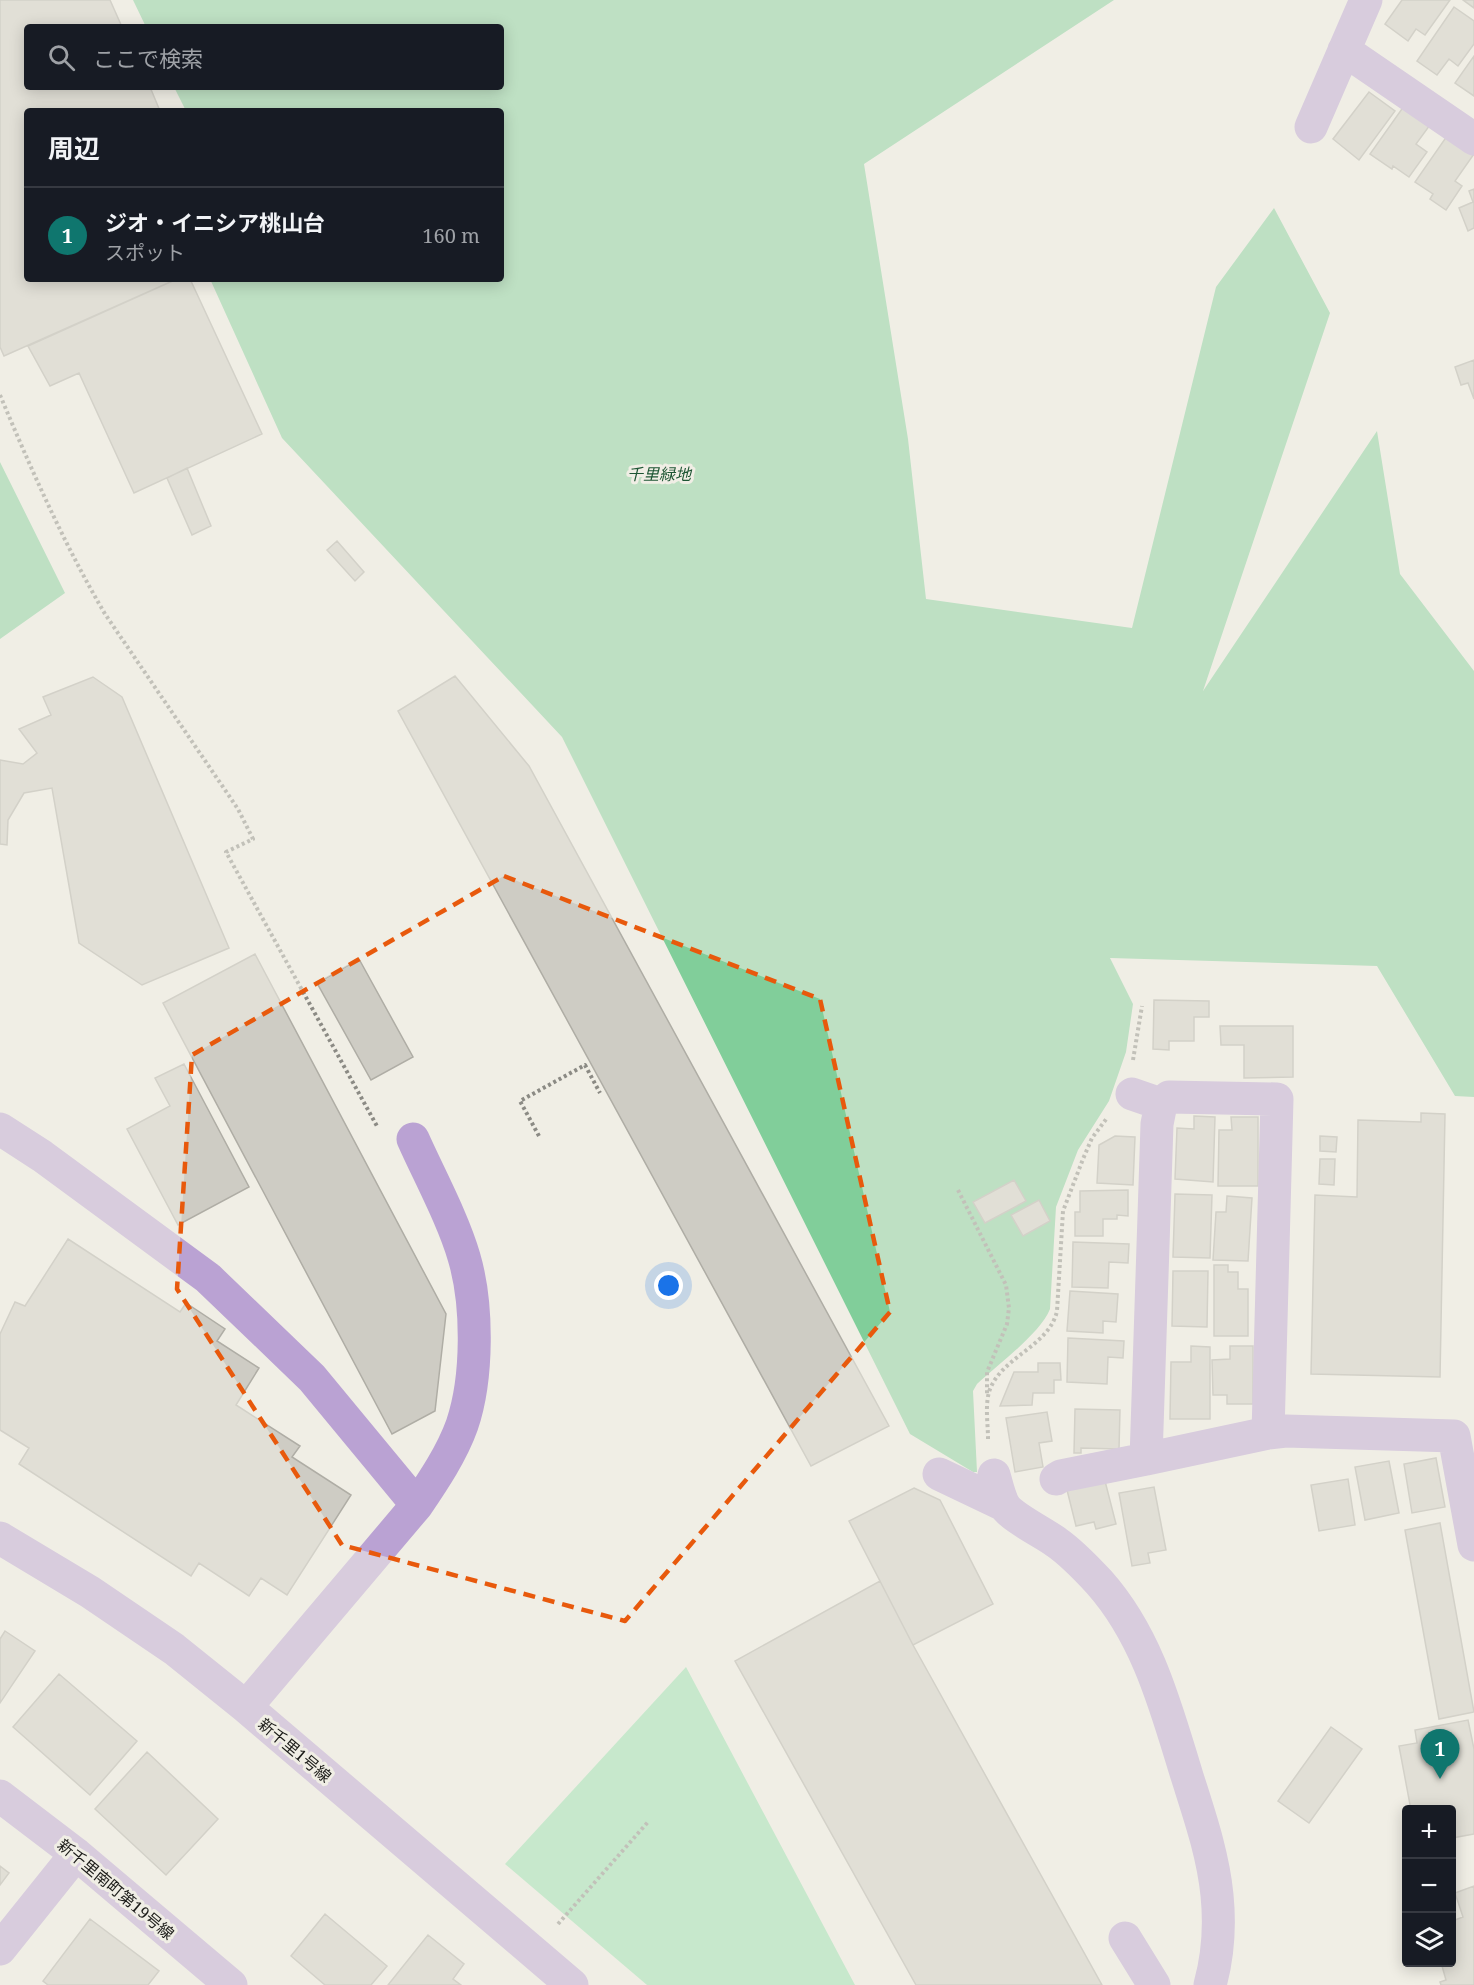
<!DOCTYPE html>
<html lang="ja">
<meta charset="utf-8">
<style>
:root{--surface:#171b24;--page:#20242c;--text:#f1f3f6;--muted:#9ea1a6;--line:#363941;--accent:#0f766e}
body{margin:0;font-family:"Noto Serif","Noto Sans JP",serif;background:var(--page);color:var(--text)}
.controls{position:absolute;right:18px;bottom:18px;display:grid;overflow:hidden;border-radius:6px;box-shadow:0 3px 15px #0003}
.controls button{width:54px;height:54px;display:grid;place-items:center;padding:0;border:0;border-bottom:2px solid var(--line);background:var(--surface);color:var(--text);font:30px sans-serif}
.you{position:absolute;left:669px;top:1286px;width:21px;height:21px;margin:-15px;border:4px solid #fff;border-radius:50%;background:#1a73e8;box-shadow:0 0 0 9px #1a73e833}
.badge{display:grid;place-items:center;width:39px;height:39px;border-radius:50%;background:var(--accent);color:#fff;font-size:20px;font-weight:700}
.pin{position:absolute;translate:-50% -50px;filter:drop-shadow(0 2px 3px #0008)}
.pin::after{content:'';position:absolute;top:32px;width:21px;height:18px;background:inherit;clip-path:polygon(0 0,100% 0,50% 100%)}
.list{margin:0;padding:0;list-style:none}
h2{display:flex;justify-content:space-between;align-items:center;height:78px;margin:0;padding:0 24px;font-size:26px}
h2 small{font-size:20px;font-weight:400;color:var(--muted)}
.list li{display:grid;grid-template-columns:39px 1fr auto;gap:18px;align-items:center;box-sizing:border-box;height:96px;padding:0 24px;border-top:2px solid var(--line)}
.list b{display:block;font-size:22px;white-space:nowrap}
.list p{margin:0;font-size:20px;white-space:nowrap;color:var(--muted)}
.list em{font-size:20px;font-style:normal;color:var(--muted)}
.icon{flex:none;width:33px;height:33px;fill:none;stroke:currentColor;stroke-width:2;stroke-linecap:round;stroke-linejoin:round}
.map{position:relative;flex:none;width:1474px;height:1985px;overflow:hidden}
.search{position:absolute;background:var(--surface);box-shadow:0 3px 15px #0003;left:24px;top:24px;width:480px;height:66px;display:flex;align-items:center;gap:15px;box-sizing:border-box;padding:0 21px;border-radius:6px;color:var(--muted);font-size:22px}
.panel{position:absolute;background:var(--surface);box-shadow:0 3px 15px #0003;left:24px;top:108px;width:480px;height:174px;border-radius:6px}
.map>svg:first-child{display:block}
</style>
<div class="map">
<svg width="1474" height="1985" viewBox="0 0 1474 1985">
<rect width="100%" height="100%" fill="#f0eee5"/>
<path fill="#94e0ad" d="M686 1667 855 1985H647L505 1864Z"/>
<path fill="#81ce9a" d="M133 0H1114L864 164 908 439 926 599 1132 628 1216 287 1274 208 1330 313 1203 691 1377 431 1400 574 1474 671V1097L1455 1096 1377 966 1110 958 1133 1004 1126 1052 1109 1101 1078 1150 1056 1207 1050 1309C1040 1334 997 1365 977 1384L973 1391 977 1472H973L910 1434 562 737 282 438 210 279H501V111H186L174 87H501V27H146Z
M0 462 65 593 0 639Z"/>
<path fill="#ceccc4" stroke="#afada5" stroke-width="1.5" d="M0 0H110L122 27H27V87H150L160 111H27V279H177L4 356 0 347Z
M1402 0H1450L1425 35 1416 29 1408 41 1385 24Z
M1463 0H1474V8Z
M1454 7 1474 21V44L1458 66 1449 59 1437 75 1417 61Z
M1474 56V96L1455 83Z
M1369 92 1395 111 1359 160 1333 139Z
M1404 106 1430 125 1416 144 1427 152 1409 177 1393 166 1392 169 1370 154Z
M1447 136 1474 154 1455 181 1462 186 1446 210 1430 199 1433 194 1415 182Z
M1474 189V228L1468 231 1459 208 1473 202 1469 191Z
M177 279H190L262 434 134 493 79 373 50 386 28 346Z
M1474 360V399L1468 383 1461 385 1455 367Z
M187 468 211 526 192 535 167 478Z
M337 541 364 572 355 581 327 550Z
M455 676 529 766 889 1426 811 1466 398 711Z
M93 677 122 697 229 948 142 985 79 943 52 788 24 793 8 820 7 845 0 844V760L23 764 37 753 19 729 51 715 43 697Z
M255 954 446 1314 435 1411 392 1434 163 1003Z
M359 959 413 1057 371 1080 317 983Z
M1154 1000 1209 1001V1017H1194V1041H1169V1050L1153 1049Z
M1220 1026H1293V1077L1244 1078V1045H1221Z
M184 1064 249 1187 178 1225 127 1129 170 1106 155 1078Z
M1421 1113 1445 1114 1440 1377 1311 1374 1315 1195 1357 1197 1358 1120 1421 1122Z
M1194 1116 1215 1117 1213 1182 1175 1179 1177 1128 1194 1129Z
M1231 1117H1258V1186H1218L1219 1130H1232Z
M1115 1136 1135 1137 1133 1185 1097 1183 1099 1145Z
M1320 1136 1337 1137 1336 1152 1320 1151Z
M1320 1159H1335L1334 1185 1319 1184Z
M1014 1180 1026 1201 985 1223 973 1202Z
M1128 1190V1216L1117 1215V1219H1103V1236H1075V1212H1080V1191Z
M1175 1194 1212 1195 1210 1258 1173 1257Z
M1227 1196 1252 1198 1248 1261 1213 1260 1216 1212H1226Z
M1039 1200 1050 1221 1023 1236 1011 1215Z
M68 1239 180 1312 186 1303 225 1329 217 1341 259 1368 236 1405 300 1446 292 1457 351 1495 287 1595 261 1578 249 1596 199 1563 191 1576 19 1464 29 1448 0 1430V1334L15 1302 25 1306Z
M1073 1242 1129 1244 1128 1263 1109 1262 1108 1288 1072 1287Z
M1214 1265H1228V1272H1238V1289H1248V1336H1214Z
M1173 1271H1208L1207 1327 1172 1326Z
M1070 1291 1118 1294 1116 1322 1103 1321V1333L1067 1331Z
M1068 1338 1124 1341 1123 1358 1108 1357 1107 1384 1067 1382Z
M1191 1346 1210 1347V1419H1170L1171 1362H1191Z
M1230 1346H1253V1404H1227V1395H1213L1212 1360 1230 1359Z
M1038 1363H1060L1061 1380H1054V1393H1033L1032 1405 1000 1406 1014 1372H1038Z
M1075 1409 1120 1410 1119 1449 1081 1448V1453H1074Z
M1047 1412 1052 1441 1039 1443 1043 1467 1015 1472 1006 1418Z
M1436 1458 1445 1507 1412 1513 1404 1464Z
M1389 1461 1399 1513 1365 1520 1355 1467Z
M1348 1479 1355 1525 1319 1531 1311 1485Z
M1105 1481 1116 1524 1096 1529 1094 1522 1076 1526 1067 1490Z
M1154 1487 1166 1550 1148 1553 1150 1563 1132 1566 1119 1493Z
M914 1488 940 1500 993 1604 913 1645 849 1521Z
M1440 1523 1474 1712 1439 1719 1405 1530Z
M880 1581 913 1645 1102 1985H916L735 1661Z
M5 1631 35 1651 0 1703V1639Z
M59 1674 137 1741 90 1795 13 1727Z
M1468 1720 1474 1749V1834L1452 1838V1810H1411L1399 1746 1417 1743 1415 1730Z
M1331 1727 1362 1749 1309 1823 1278 1801Z
M147 1752 218 1819 166 1875 95 1809Z
M0 1866 9 1873 0 1885Z
M1474 1886V1985H1441L1440 1982 1446 1980 1442 1966 1452 1963V1921L1463 1917 1455 1893Z
M325 1914 387 1966 371 1985H325L291 1956Z
M90 1919 159 1971 148 1985H48L43 1981Z
M428 1935 464 1964 453 1979 461 1985H388Z"/>
<g fill="none" stroke-linecap="round" stroke-linejoin="round">
<path stroke="#8b8a84" stroke-width="4" stroke-dasharray="3 3" stroke-linecap="butt" d="M0 395C31 469 64 544 105 614L238 809 253 839 226 852 378 1128
M1133 1060 1142 1006
M539 1136 520 1101 585 1065 600 1093
M958 1190 1006 1285 1009 1308 1007 1324 987 1372V1394
M988 1439C988 1424 985 1407 989 1392 1000 1357 1049 1347 1057 1311L1063 1211 1083 1159 1092 1138 1107 1118
M558 1924 648 1822"/>
<path stroke="#baa2d3" stroke-width="33" d="M1344 50 1474 139
M1311 127 1366 0
M1132 1094 1161 1104
M0 1129 42 1156 208 1278 312 1378 417 1505
M1268 1433 1277 1099 1169 1097 1161 1104 1157 1124 1146 1459 1268 1433 1286 1431 1454 1436 1474 1545
M939 1474 1004 1505
M994 1475C997 1485 999 1496 1004 1505 1011 1517 1044 1533 1056 1542 1072 1553 1086 1568 1099 1582 1148 1637 1166 1708 1187 1776 1199 1814 1213 1854 1217 1895 1220 1925 1218 1956 1210 1985
M1056 1479 1061 1476 1146 1459
M0 1538 90 1592 174 1649 246 1707 572 1985
M246 1707 417 1505C434 1480 452 1453 462 1425 478 1378 478 1304 464 1257 453 1219 429 1175 413 1139
M0 1796 76 1854 231 1985
M1125 1938 1154 1985
M0 1949 76 1854"/>
</g>
<path d="M0 0H1474V1985H0ZM504 876 820 999 890 1312 625 1621 342 1545 177 1289 192 1055Z" fill="#f0eee5" fill-opacity=".55" fill-rule="evenodd"/>
<path fill="none" stroke="#e8590c" stroke-width="4.5" stroke-dasharray="12 8" stroke-linejoin="round" d="M504 876 820 999 890 1312 625 1621 342 1545 177 1289 192 1055Z"/>
<g text-anchor="middle" dominant-baseline="central" stroke-width="6" stroke-linejoin="round" paint-order="stroke">
<g font-size="16" font-style="italic" fill="#1d5533" stroke="#f0eee5">
<text x="659" y="474">千里緑地</text>
</g>
<g font-size="16" fill="#1c1c19" stroke="#f0eee5">
<text transform="translate(295 1750) rotate(40)">新千里1号線</text>
<text transform="translate(116 1889) rotate(40)">新千里南町第19号線</text>
</g>
</g>
</svg>
<div class="controls">
<button>+</button>
<button>−</button>
<button><svg class="icon" aria-label="layers" viewBox="0 0 24 24"><path d="M12 4l9 5-9 5-9-5zM3 14l9 5 9-5"/></svg></button>
</div>
<div class="you"></div>
<div class="pin badge" style="left:1440px;top:1779px">1</div>
<div class="search"><svg class="icon" aria-label="search" viewBox="0 0 24 24"><circle cx="10" cy="10" r="6"/><path d="M15 15l6 6"/></svg>ここで検索</div>
<section class="panel">
<h2>周辺<small></small></h2>
<ul class="list">
<li><span class="badge">1</span><div><b>ジオ・イニシア桃山台</b><p>スポット</p></div><em>160 m</em></li>
</ul>
</section>
</div>
